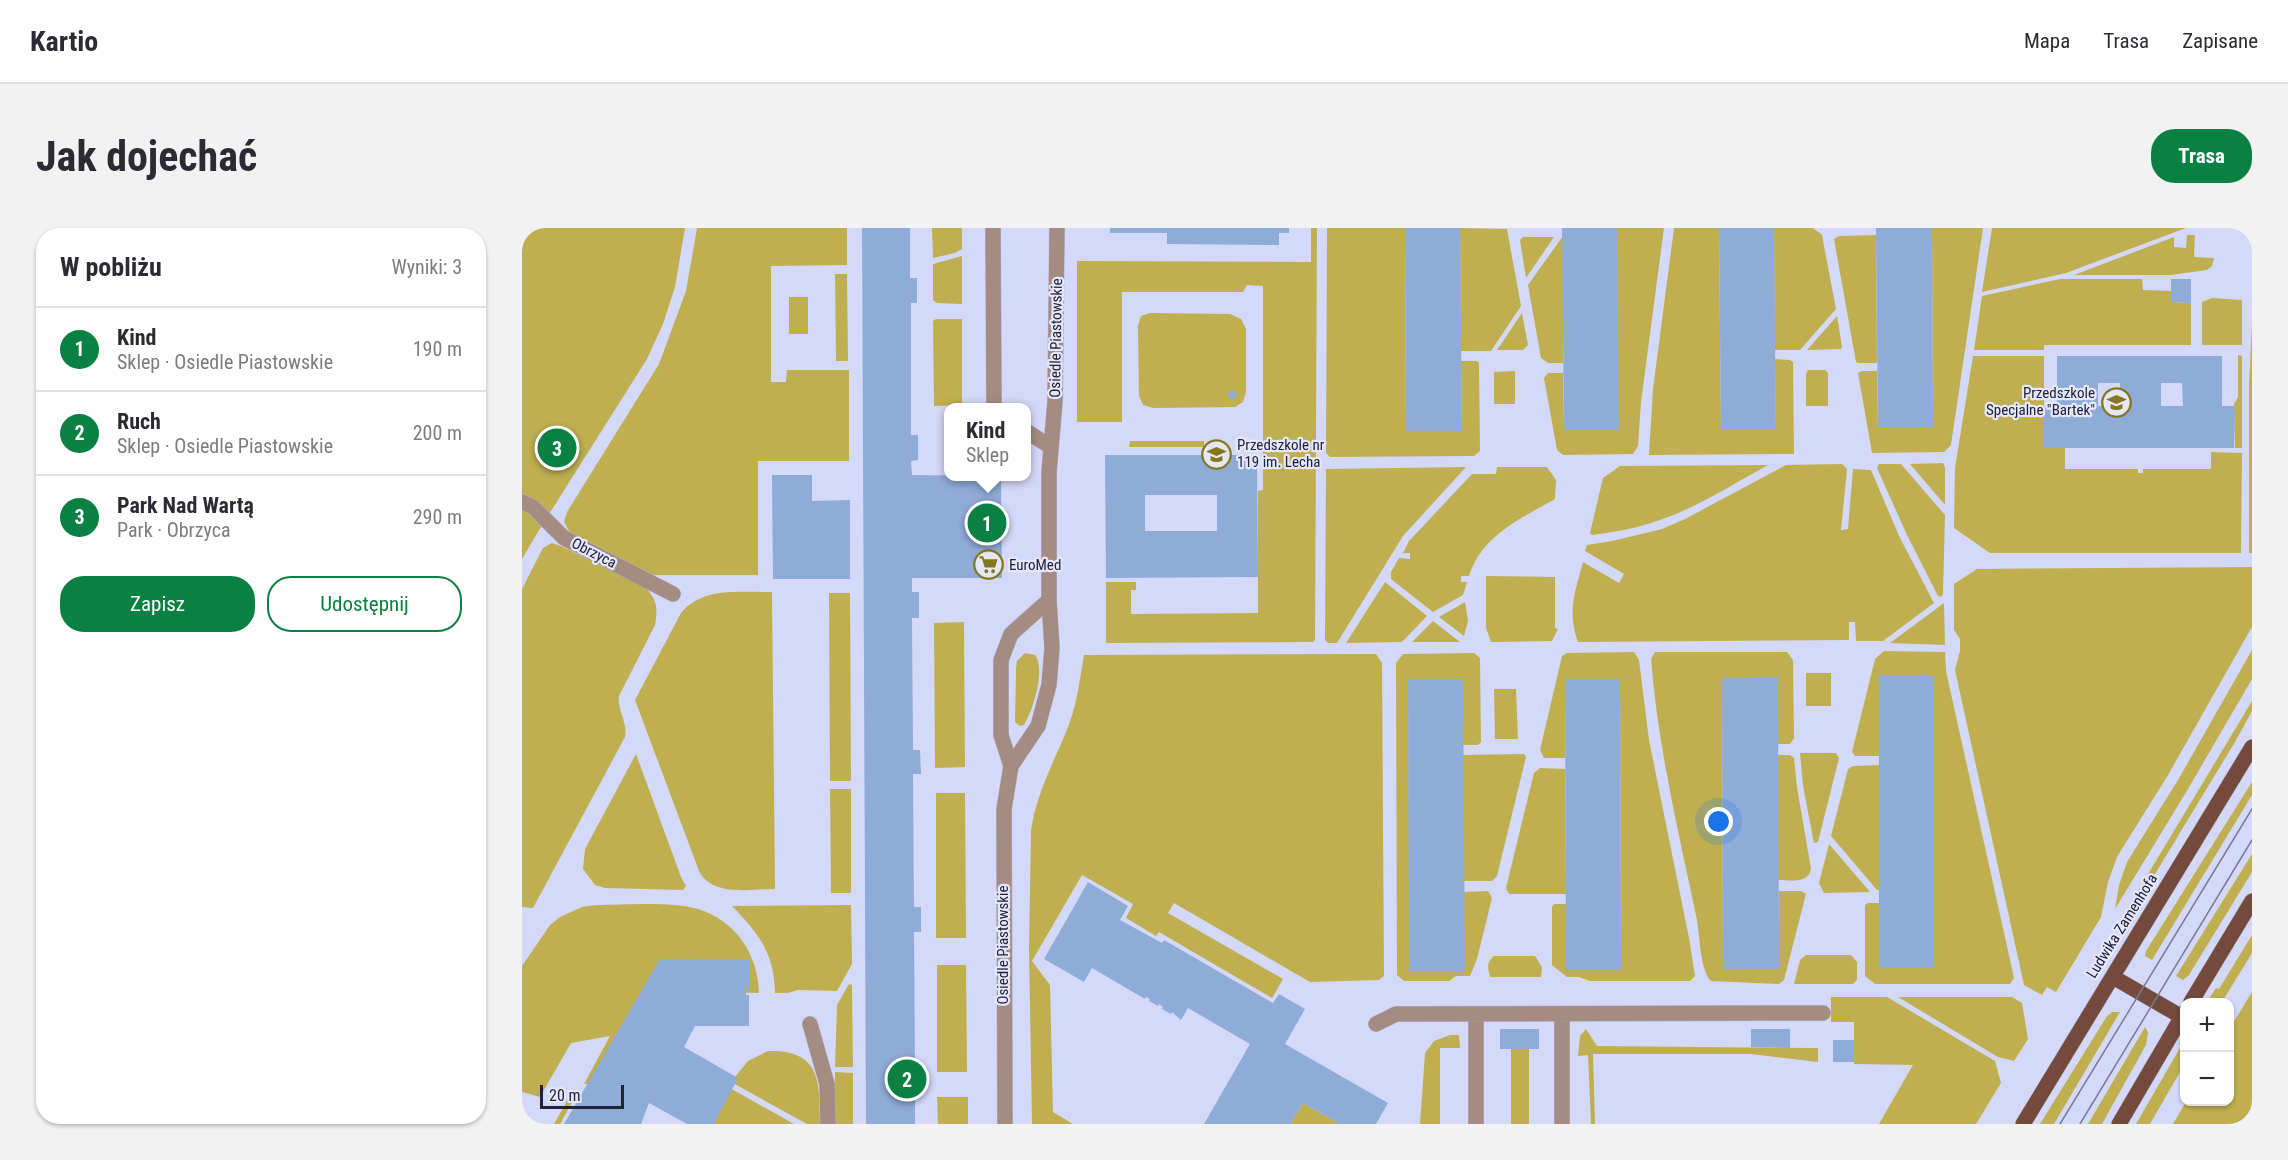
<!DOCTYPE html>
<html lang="pl">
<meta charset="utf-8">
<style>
:root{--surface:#fff;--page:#f2f2f3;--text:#2b2b33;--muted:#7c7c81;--line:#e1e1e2;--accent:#0b8043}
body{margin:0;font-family:"Roboto Condensed",sans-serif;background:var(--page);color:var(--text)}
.controls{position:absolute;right:18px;bottom:18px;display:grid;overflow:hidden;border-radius:12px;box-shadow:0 2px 4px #0004}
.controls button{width:54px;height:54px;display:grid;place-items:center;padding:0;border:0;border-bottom:2px solid var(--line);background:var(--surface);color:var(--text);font:30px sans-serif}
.scale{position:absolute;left:18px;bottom:15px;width:84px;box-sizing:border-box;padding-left:6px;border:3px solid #212236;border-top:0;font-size:16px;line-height:21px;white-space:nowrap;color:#212236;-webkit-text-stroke:4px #e5e7fd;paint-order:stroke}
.you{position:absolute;left:1197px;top:594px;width:21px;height:21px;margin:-15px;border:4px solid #fff;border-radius:50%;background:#1a73e8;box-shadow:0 0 0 9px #1a73e833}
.badge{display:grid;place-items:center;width:39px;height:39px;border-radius:50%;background:var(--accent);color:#fff;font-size:20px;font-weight:700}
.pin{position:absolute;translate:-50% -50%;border:3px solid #fff;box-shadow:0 2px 6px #0006}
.popup{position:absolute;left:422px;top:175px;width:87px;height:78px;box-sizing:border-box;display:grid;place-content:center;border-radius:12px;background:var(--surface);filter:drop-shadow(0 2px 4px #0005);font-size:20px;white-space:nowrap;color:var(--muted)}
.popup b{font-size:22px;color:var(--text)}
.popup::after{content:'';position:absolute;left:50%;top:100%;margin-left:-12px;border:12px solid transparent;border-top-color:var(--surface)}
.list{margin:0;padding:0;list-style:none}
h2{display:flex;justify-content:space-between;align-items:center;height:78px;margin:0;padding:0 24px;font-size:26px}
h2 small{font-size:20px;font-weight:400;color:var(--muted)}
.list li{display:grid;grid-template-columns:39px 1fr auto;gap:18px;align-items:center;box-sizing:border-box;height:84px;padding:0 24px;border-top:2px solid var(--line)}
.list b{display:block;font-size:22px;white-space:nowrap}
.list p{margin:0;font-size:20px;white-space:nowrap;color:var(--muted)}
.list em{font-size:20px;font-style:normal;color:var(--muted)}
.actions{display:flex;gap:12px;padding:18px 24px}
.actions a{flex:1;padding:14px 0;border:2px solid var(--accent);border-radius:24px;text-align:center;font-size:21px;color:var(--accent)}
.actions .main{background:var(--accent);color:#fff}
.map{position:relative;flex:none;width:1730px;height:896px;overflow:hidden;border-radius:24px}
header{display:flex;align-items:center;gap:36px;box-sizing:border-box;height:84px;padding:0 30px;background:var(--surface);border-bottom:2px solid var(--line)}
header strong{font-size:28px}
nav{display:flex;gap:33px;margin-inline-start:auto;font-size:21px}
.intro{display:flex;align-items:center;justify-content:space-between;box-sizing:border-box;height:144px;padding:0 36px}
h1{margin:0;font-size:42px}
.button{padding:15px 27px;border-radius:24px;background:var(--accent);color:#fff;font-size:21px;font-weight:700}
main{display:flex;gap:36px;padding:0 36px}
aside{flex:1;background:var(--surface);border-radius:24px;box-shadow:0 2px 4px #0004}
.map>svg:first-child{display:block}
</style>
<header>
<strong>Kartio</strong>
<nav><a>Mapa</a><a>Trasa</a><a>Zapisane</a></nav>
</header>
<div class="intro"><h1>Jak dojechać</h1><a class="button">Trasa</a></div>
<main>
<aside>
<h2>W pobliżu<small>Wyniki: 3</small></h2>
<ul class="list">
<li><span class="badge">1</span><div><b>Kind</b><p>Sklep · Osiedle Piastowskie</p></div><em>190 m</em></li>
<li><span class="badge">2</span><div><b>Ruch</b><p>Sklep · Osiedle Piastowskie</p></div><em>200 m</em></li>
<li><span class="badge">3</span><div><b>Park Nad Wartą</b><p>Park · Obrzyca</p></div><em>290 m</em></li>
</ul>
<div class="actions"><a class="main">Zapisz</a><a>Udostępnij</a></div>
</aside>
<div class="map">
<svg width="1730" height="896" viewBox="0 0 1730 896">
<rect width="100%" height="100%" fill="#d5d9f9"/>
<path fill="#bfaf50" d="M0 0H163L153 59 141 96 125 131 17 302 0 331Z
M175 0H325V37L249 38V154H264L265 142H327V233H236V347H131L48 305 42 294 45 284 137 136 164 63Z
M410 0H440V21L433 25 411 30Z
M789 0H795L793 412 791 414 584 415V354H614V362H609V386L736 385V263L741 262V58L725 57 721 64H600V194H555V33L789 34Z
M805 0H883L884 203 940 202 939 133H955L957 135 958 223 952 228 808 229 804 225Z
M938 0 985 1 999 78 969 123H939Z
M1095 0H1142L1119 174 1116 218 1111 226 1041 227 1035 222 1022 150 1026 145H1041L1042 202H1096Z
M1152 0H1197L1199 201H1254L1253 131 1268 132 1271 134 1272 226 1127 227 1131 161Z
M1252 0H1291L1300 7 1314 81 1278 122H1253Z
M1410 0H1461L1429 217 1422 224 1350 225 1336 145 1340 143H1355L1356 200 1411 199Z
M1470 0H1674H1664L1544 45 1460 64Z
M1354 7 1355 135H1336L1334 134 1312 11 1317 8Z
M1665 7H1673L1672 29 1692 30 1690 38 1685 42 1649 47H1552L1652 9V19L1664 20Z
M1041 8V135H1026L1019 130 1006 57Z
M1001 9H1032L1004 50 998 12Z
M440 28V76L415 75 411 72V36Z
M313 46H325L326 133H314Z
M1538 51H1620L1621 62 1649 63V74L1669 75V117H1522V122H1452L1460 68Z
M267 69H286V106H267Z
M1690 70 1720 72V117H1680V74Z
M628 85 708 86 719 91 724 101V164L721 174 713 179 632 180 621 177 617 168 616 98 619 88Z
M1000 85 1006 117 1001 122H975Z
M1315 88 1320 119 1319 121 1285 122Z
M414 91H440V177L412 178 411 93Z
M1730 95V325H1727V159Z
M1716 127 1720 128V220H1713L1712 176 1716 169Z
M1451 128H1522V219H1543V241H1616V245H1621V241H1689V224L1720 225 1719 325H1468L1432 300 1433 240Z
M1286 142H1303L1306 145V178H1284V146Z
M993 143V176H972V144Z
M608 213H682V219H607Z
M1421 235 1423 240V277L1388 236Z
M1320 236 1325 241 1319 302 1326 301 1331 241 1349 242 1378 310 1412 375 1361 413H1334L1333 394H1327V412L1056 414C1045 384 1053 364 1061 334L1097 355 1102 346 1063 323 1065 317 1090 313 1140 301 1163 291 1264 237Z
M1357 236H1379L1423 287 1421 366 1419 369 1416 368 1385 307 1355 240Z
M1246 237C1211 256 1176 279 1138 292 1116 300 1093 304 1070 307L1068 305 1081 250 1098 238Z
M944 239 881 308 815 415H806L803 412 804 241Z
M975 239H1025L1034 252 1033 271C998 291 960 307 947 348H939V354H945L941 367 911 384 869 351V344L877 330 888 331V325H881L887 313 950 246H974Z
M30 315 39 318 124 360C135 372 136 381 133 397L97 468C95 482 106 495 103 509L11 680 0 679V361L21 320Z
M1730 339V399L1646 547 1595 629 1586 654 1579 689 1534 764 1525 759 1520 767 1502 757 1433 442 1438 423V411L1432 402V356L1455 341Z
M964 348 1033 349V400L1036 401 1030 413 969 414 964 400Z
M863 354 905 388 880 414 824 415Z
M250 364 253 661C229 661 190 669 177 643L113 472 159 385C182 358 217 365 250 364Z
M307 365H328L329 553H308Z
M943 374 946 393 942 408 917 389Z
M1422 375 1423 417 1368 415Z
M911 393 938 414H890Z
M442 394 443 539 413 540 412 395Z
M1730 422V451L1666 561 1593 681 1597 657 1605 634 1656 552Z
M1362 423 1423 424 1424 443 1492 750 1488 756H1353L1343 748V677L1346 675H1357L1358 740H1412V448L1358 449V528H1333L1330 524 1353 431Z
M1112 424 1117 432 1127 512 1167 710 1173 748 1168 753H1068L1057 749H1045L1030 737V679L1032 676H1044L1099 741 1098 451H1043V530H1022L1018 522 1040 428 1045 425Z
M1133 424H1265L1271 432 1272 510 1268 516H1256V450H1200L1201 741H1256L1257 663H1279L1284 666 1262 752 1257 756 1189 753C1178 742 1178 709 1175 692 1157 606 1136 520 1129 431Z
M503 425 513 427C524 441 511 483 502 497L498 498 493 494 494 440 495 433Z
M952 425 958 430 959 514 956 517H941V451H886L888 743 942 664 966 663 970 670 955 731 948 748H934L927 753H882L875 747 874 435 881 426Z
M854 426 860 435 862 748 857 752 788 754 652 675 646 685 761 751 750 770 637 704 634 708 604 690 611 676 560 647 510 733 528 757 531 884 551 896H510L507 722 509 603C514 566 532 534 546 499 555 477 558 450 562 427Z
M1284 445H1309V478H1284Z
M972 461H994L996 511H973Z
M1730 473V483L1713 514 1607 689 1602 686Z
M1278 525H1314L1317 530 1296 614 1292 615 1281 558Z
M114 526 159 649 164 658 161 662 83 660 73 657 61 641 63 621Z
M1002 526 1004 529 975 648 970 653H942L941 527Z
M1256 527H1268L1272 530 1275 559 1289 641C1286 656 1269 652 1256 652Z
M1358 537V662H1355L1309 608 1326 541 1331 538Z
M1018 540 1043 541 1044 666H987L984 660 1012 545Z
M1730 554V567L1630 732 1623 728 1624 723Z
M308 561H329V665H309Z
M414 565H443L444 710H414Z
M1307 616 1348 664 1302 665 1297 655Z
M1730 626V644L1667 747 1661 752 1654 748Z
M74 677C103 677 148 673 176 681 214 693 236 726 237 765L198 764 89 854 62 856 88 808 49 815 18 869 0 864V738L28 697 38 689 60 679Z
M329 677 330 736 315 763 276 762 266 765H253C252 724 237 706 210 678Z
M1730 707V725L1700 774H1685L1694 760 1697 761Z
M1284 727H1329L1335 734V752L1331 756H1272L1278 732Z
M972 728H1013L1020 739 1019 749H968C966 739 964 735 972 728Z
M415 737H444L445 844H415Z
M327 756 330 757 331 839H313L315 777Z
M1730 764V896H1651L1664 874H1708V800Z
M1309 769H1365L1473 833 1479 855 1454 896H1357L1391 837 1332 836V794H1309Z
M1376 769H1490L1500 775 1506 811 1492 833 1476 829Z
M1590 784H1598L1532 896H1518L1585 788Z
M1623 799 1626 804 1624 817 1580 896H1566Z
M1064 801 1075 818 1296 820V834L1229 826H1071L1073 896H1069L1066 827 1056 828 1058 808Z
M928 807H937L938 820H918V896H898L903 825 912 813Z
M1662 813V837L1628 896H1614Z
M989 821H1007V896H989Z
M246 823C299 821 298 855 298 896H285L209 854 226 833Z
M313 844 331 845V896H313Z
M206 859 272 896H183Z
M50 864H56L38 896H32Z
M415 869H446V896H416Z
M781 875 818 896H768Z"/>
<path fill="#8fabd8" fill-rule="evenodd" d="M340 0H388V50H395V75H389V207H396V232L389 233 390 247 479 248 480 350H390V364H397V390H390L391 522H398L399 546H391L392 679H399V704H392L393 836H400V861H393V896H344Z
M588 0H767V5H757V17L645 16V5H588Z
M883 0H938L940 203H884Z
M1040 0H1095L1097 202H1042Z
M1197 0H1252L1254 201H1199Z
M1354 0H1410L1411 200H1356Z
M1649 51H1669V75L1649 74Z
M1535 128H1700V178H1713L1712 220H1522V179H1535ZM1576 155H1598V178H1576ZM1639 155H1660L1661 178H1639Z
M709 162 713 163 715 167 712 171 707 170 706 166Z
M583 227H735L736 349 584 350ZM623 267H695V303H623Z
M250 247H290V273L328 272V351H251Z
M1357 448H1412V740H1357Z
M1256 449 1257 741H1201L1200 450Z
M886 451H941L943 743H887Z
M1043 451H1098L1099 742H1044Z
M566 654 606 678 598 692 640 715 642 712 751 775 757 766 783 781 763 816 866 875 854 896H818L781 875 768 896H682L728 816 666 780 659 792 650 784 649 786 640 781 641 779 637 776 636 778 627 773 628 771 624 769 623 771 570 740 562 754 522 731Z
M138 731 228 732V763L224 762V767H227V798H173L162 819 216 850 192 896H165L127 875 119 896H42Z
M978 801H1017V821H978Z
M1229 801H1268V820L1229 819Z
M1311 812H1332V834H1311Z"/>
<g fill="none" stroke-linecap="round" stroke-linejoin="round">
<defs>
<path id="minor" d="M471 0 472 180
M504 203 529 219
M0 274 11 279 42 310 151 366
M489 538 479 507V432L489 406 527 372
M954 786V896
M1040 786V896
M288 796 305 856 306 896
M854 796 874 786 1301 785
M483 896 482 581 489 538 516 498 527 457 530 420 527 372V244L533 173 535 0"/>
<path id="major" d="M1591 749 1660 789
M1669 774 1730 673
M1501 896 1730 519
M1597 896 1662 785"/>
</defs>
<use href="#minor" stroke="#b1b4d2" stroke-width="16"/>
<use href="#major" stroke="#b1b4d2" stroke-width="16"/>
<use href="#minor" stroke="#a58c83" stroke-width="15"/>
<use href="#major" stroke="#734a3c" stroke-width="15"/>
<path stroke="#787a94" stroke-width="1.5" d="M1538 896 1730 581
M1558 896 1730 612"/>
</g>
<defs>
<symbol id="school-ring" viewBox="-11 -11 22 22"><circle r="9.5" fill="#e5e7fd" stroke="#85771b" stroke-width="1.5"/><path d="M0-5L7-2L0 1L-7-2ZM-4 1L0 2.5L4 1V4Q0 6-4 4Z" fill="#85771b"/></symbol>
<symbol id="supermarket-ring" viewBox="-11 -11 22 22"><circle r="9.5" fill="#e5e7fd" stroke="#85771b" stroke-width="1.5"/><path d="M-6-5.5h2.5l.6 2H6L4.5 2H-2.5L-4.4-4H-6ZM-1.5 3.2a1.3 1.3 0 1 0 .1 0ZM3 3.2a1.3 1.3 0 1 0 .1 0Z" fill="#85771b"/></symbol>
</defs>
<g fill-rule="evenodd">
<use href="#school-ring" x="1578" y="158" width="33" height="33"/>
<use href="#school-ring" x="678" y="210" width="33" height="33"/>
<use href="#supermarket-ring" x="450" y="320" width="33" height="33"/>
</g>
<g text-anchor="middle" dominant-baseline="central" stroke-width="4.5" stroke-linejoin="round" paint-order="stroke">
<g font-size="15" fill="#212236" stroke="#e5e7fd">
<text transform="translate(534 110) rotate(-89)">Osiedle Piastowskie</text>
<text transform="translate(72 325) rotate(27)">Obrzyca</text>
<text transform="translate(1600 698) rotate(-58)">Ludwika Zamenhofa</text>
<text transform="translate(481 717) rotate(-90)">Osiedle Piastowskie</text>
</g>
<g font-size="15" fill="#212236" stroke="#e5e7fd" text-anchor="start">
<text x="1573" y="165" text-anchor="end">Przedszkole<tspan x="1573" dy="17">Specjalne "Bartek"</tspan></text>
<text x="715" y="217">Przedszkole nr<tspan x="715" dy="17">119 im. Lecha</tspan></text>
<text x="487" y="337">EuroMed</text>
</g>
</g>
</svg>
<div class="controls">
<button>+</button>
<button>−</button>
</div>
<div class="scale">20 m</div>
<div class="you"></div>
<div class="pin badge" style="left:465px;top:295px">1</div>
<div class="popup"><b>Kind</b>Sklep</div>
<div class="pin badge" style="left:385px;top:851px">2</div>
<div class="pin badge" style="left:35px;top:220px">3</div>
</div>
</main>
